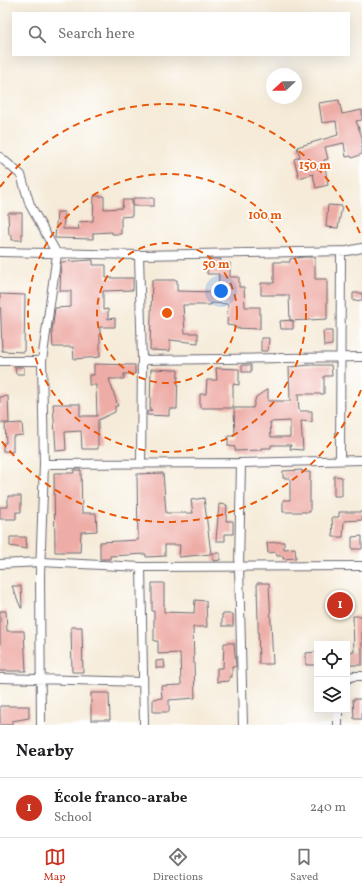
<!DOCTYPE html>
<meta charset="utf-8">
<style>
:root{--surface:#fff;--page:#f2f2f2;--text:#202124;--muted:#757577;--line:#e0e0e0;--accent:#c8321e}
body{margin:0;font-family:Vollkorn,serif;background:var(--page);color:var(--text)}
.controls{position:absolute;right:12px;bottom:12px;display:grid;overflow:hidden;border-radius:0px;box-shadow:0 4px 16px #0002}
.controls button{width:36px;height:36px;display:grid;place-items:center;padding:0;border:0;border-bottom:1px solid var(--line);background:var(--surface);color:var(--text);font:20px sans-serif}
.compass{position:absolute;left:266px;top:68px;width:36px;height:36px;border-radius:50%;background:var(--surface);box-shadow:0 4px 16px #0002;rotate:248deg}
.you{position:absolute;left:221px;top:291px;width:14px;height:14px;margin:-10px;border:3px solid #fff;border-radius:50%;background:#1a73e8;box-shadow:0 0 0 6px #1a73e833}
.badge{display:grid;place-items:center;width:26px;height:26px;border-radius:50%;background:var(--accent);color:#fff;font-size:13px;font-weight:700}
.pin{position:absolute;translate:-50% -50%;border:2px solid #fff;box-shadow:0 1px 4px #0006}
.list{margin:0;padding:0;list-style:none}
h2{display:flex;justify-content:space-between;align-items:center;height:52px;margin:0;padding:0 16px;font-size:17px}
h2 small{font-size:13px;font-weight:400;color:var(--muted)}
.list li{display:grid;grid-template-columns:26px 1fr auto;gap:12px;align-items:center;box-sizing:border-box;height:60px;padding:0 16px;border-top:1px solid var(--line)}
.list b{display:block;font-size:15px;white-space:nowrap}
.list p{margin:0;font-size:13px;white-space:nowrap;color:var(--muted)}
.list em{font-size:13px;font-style:normal;color:var(--muted)}
.icon{flex:none;width:22px;height:22px;fill:none;stroke:currentColor;stroke-width:2;stroke-linecap:round;stroke-linejoin:round}
.map{position:relative;flex:none;width:362px;height:725px;overflow:hidden}
.search{position:absolute;background:var(--surface);box-shadow:0 4px 16px #0002;left:12px;right:12px;top:12px;height:44px;display:flex;align-items:center;gap:10px;box-sizing:border-box;padding:0 14px;border-radius:0px;color:var(--muted);font-size:15px}
.sheet{height:112px;background:var(--surface)}
nav{display:flex;justify-content:space-around;align-items:center;box-sizing:border-box;height:56px;border-top:1px solid var(--line);background:var(--surface);font-size:11px;color:var(--muted)}
nav a{display:grid;justify-items:center;gap:2px}
nav .on{color:var(--accent)}
.map>svg:first-child{display:block}
</style>
<div class="map">
<svg width="362" height="725" viewBox="0 0 362 725">
<rect width="100%" height="100%" fill="#fff"/>
<filter id="ink" filterUnits="userSpaceOnUse"><feTurbulence type="fractalNoise" baseFrequency=".025" numOctaves="2"/><feDisplacementMap in="SourceGraphic" scale="8" xChannelSelector="R" yChannelSelector="G"/><feConvolveMatrix kernelMatrix="1 2 1 2 8 2 1 2 1" color-interpolation-filters="sRGB"/></filter>
<filter id="wash" filterUnits="userSpaceOnUse"><feTurbulence type="fractalNoise" baseFrequency=".012" numOctaves="4" result="noise"/><feDisplacementMap in="SourceGraphic" scale="16" xChannelSelector="R" yChannelSelector="G"/><feGaussianBlur stdDeviation="0.9" result="paint"/><feColorMatrix in="noise" values="0 0 0 0 0 0 0 0 0 0 0 0 0 0 0 0 0 1.4 0 .05"/><feComposite in="paint" operator="in"/></filter>
<g filter="url(#wash)">
<rect width="100%" height="100%" fill="#f5ebd8"/>
<g id="blocks">
<path fill="#eeaca6" fill-rule="evenodd" d="M339 100 342 114 362 110V120L356 121 362 137V154L352 158 351 156 346 157 344 143 325 147 328 159 324 160 328 185 316 188 313 174 299 178 294 159 300 157 297 147 338 135 336 121 322 123 319 103Z
M94 196H104V209L122 208 123 200H132V216L121 217V234H112V232L93 233V239L55 238 57 212H65L63 229H79L78 222 93 221Z
M133 198H154V206H133Z
M328 205 342 206 338 228 326 227Z
M8 213H22V240H12V235H9Z
M304 257H315V279H327V319L290 321 289 295H261V283H274V262H290V259Z
M208 259H221L220 263H230V277H239V287H244L245 307H260V329L234 328V326L227 325 228 304 211 303V305H183L185 333H198V343L170 340V351L150 350 152 280H177V291L218 292 219 274H207Z
M93 260V265H106V278H133V290L103 291V310L108 309V319L115 318V327H100V357L74 359 73 347H53L52 331 55 308 71 307V291H60L61 262Z
M353 293H362V300L353 301Z
M0 294 25 295 24 352 2 351Z
M293 320V329H281L280 321Z
M323 331H332V345L324 346Z
M261 338H269L268 351H261Z
M94 364 135 365V374H124V379H109L118 406H115V412L98 420V449H82L81 431 65 432 66 450 56 451 53 404H80V416H97L96 385H89V375H94Z
M242 365H251V372H242Z
M311 365H331L332 376H324V394H298L299 411H312V422L301 421 303 450 290 449 291 445H271V448H261V450L235 451V447L228 446V436H235L234 408H253L256 397 268 389V401H290L289 367ZM290 421V437H271L270 422Z
M15 367H24V374H16Z
M216 368 239 369V385L233 384V408H200V394H206L207 380H217Z
M151 369 178 370 177 409H169V416L147 415V412L152 410H150Z
M8 396 9 423H0V397Z
M22 423 23 435 13 436V452L3 451V443H6L5 424Z
M74 470H81L82 513H96L97 531 81 532 80 552H55L54 473H74Z
M302 470V472H310V512H283V500H290V478H283V471Z
M163 473 166 513H193L191 500 204 498 211 554 179 557 180 545H165V556L146 557V554L110 556V559H100V542L138 540 137 474Z
M334 476 342 477V496H334Z
M8 496H21V512H16V519H0V507H8Z
M219 504 227 505 226 521H233V534H225V541H216Z
M339 512H362V520L344 521 343 537H333L332 517H339Z
M362 536V549H352V537Z
M10 537H26L27 549 10 546Z
M276 542H284V549L295 548 296 558 283 559V556H277L276 552 268 553 267 543Z
M213 553H220V560L213 561Z
M152 583H164V612L194 613 195 600 206 601 207 627H193L195 698 169 700V712H153V699L162 698 161 686 181 685 180 653 158 654V641H154V611H152Z
M257 583H269L273 664H259Z
M12 586H21L22 608H21Z
M0 611H6L7 631H24L26 671H0Z
M222 614H233V626H222Z
M353 616H362V665H347V652H354Z
M71 627H82L83 672H72Z
M224 643H234L236 667H232V677H229V681L217 682V668H223Z
M317 652V665H306V653Z
M164 660 165 668H156V661Z
M91 693H109L110 720H91Z
M353 699H362V719H354Z
M0 706H29V718L12 721V725H0Z"/>
</g>
</g>
<g filter="url(#ink)">
<use href="#blocks" fill-opacity="0" stroke="#6c6872" stroke-width="1"/>
<g fill="none" stroke-linecap="round" stroke-linejoin="round">
<defs>
<path id="street" d="M0 157 21 175 30 205 57 254 42 361 44 464 40 574 41 725
M0 252 139 255 347 251 362 248
M139 255 142 360 141 463
M142 360 362 357
M0 361H42
M340 460 341 251
M241 463 239 567 243 725
M44 464 241 463 362 460
M0 564 41 562 141 567 362 566
M141 567 144 725
M0 678 143 682
M347 679 353 676H362
M338 710V725"/>
</defs>
<use href="#street" stroke="#6c6872" stroke-width="10"/>
<use href="#street" stroke="#fff" stroke-width="8"/>
</g>
</g>
<g fill="none" stroke="#e8590c" stroke-width="2" stroke-dasharray="7 5">
<circle cx="167" cy="313" r="70"/>
<circle cx="167" cy="313" r="139"/>
<path d="M361 390A209 209 0 0 1 0 439M0 187A209 209 0 0 1 361 236"/>
</g>
<circle cx="167" cy="313" r="6" fill="#e8590c" stroke="#fff" stroke-width="2"/>
<g font-size="12" text-anchor="middle" font-weight="bold" fill="#e8590c" stroke="#fff" stroke-width="3.5" stroke-linejoin="round" paint-order="stroke">
<text x="315" y="169">150 m</text>
<text x="265" y="219">100 m</text>
<text x="216" y="268">50 m</text>
</g>
</svg>
<div class="controls">
<button><svg class="icon" aria-label="locate" viewBox="0 0 24 24"><circle cx="12" cy="12" r="6"/><path d="M12 2v4M12 18v4M2 12h4M18 12h4"/></svg></button>
<button><svg class="icon" aria-label="layers" viewBox="0 0 24 24"><path d="M12 4l9 5-9 5-9-5zM3 14l9 5 9-5"/></svg></button>
</div>
<svg class="compass" viewBox="-18 -18 36 36"><path d="M0-13l5 13h-10z" fill="#e53935"/><path d="M0 13l5-13h-10z" fill="#757577"/></svg>
<div class="you"></div>
<div class="pin badge" style="left:340px;top:605px">1</div>
<div class="search"><svg class="icon" aria-label="search" viewBox="0 0 24 24"><circle cx="10" cy="10" r="6"/><path d="M15 15l6 6"/></svg>Search here</div>
</div>
<section class="sheet">
<h2>Nearby<small></small></h2>
<ul class="list">
<li><span class="badge">1</span><div><b>École franco-arabe</b><p>School</p></div><em>240 m</em></li>
</ul>
</section>
<nav>
<a class="on"><svg class="icon" aria-label="map" viewBox="0 0 24 24"><path d="M3 6l6-2 6 2 6-2v14l-6 2-6-2-6 2zM9 4v14M15 6v14"/></svg>Map</a>
<a><svg class="icon" aria-label="directions" viewBox="0 0 24 24"><path d="M12 3l9 9-9 9-9-9zM9 14v-3h6M13 9l2 2-2 2"/></svg>Directions</a>
<a><svg class="icon" aria-label="saved" viewBox="0 0 24 24"><path d="M7 4h10v16l-5-4-5 4z"/></svg>Saved</a>
</nav>
